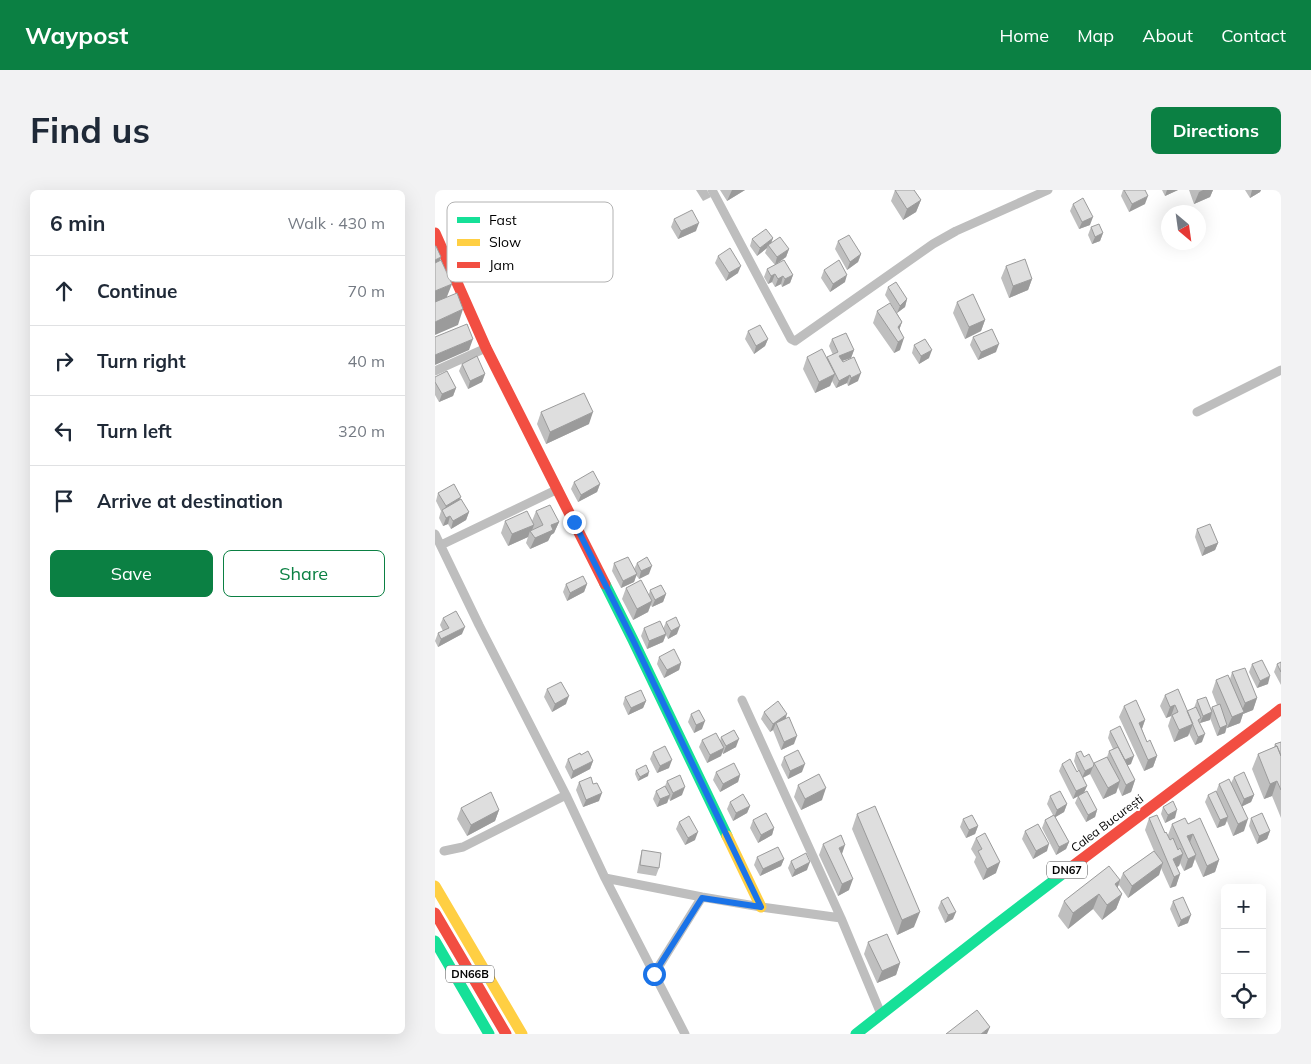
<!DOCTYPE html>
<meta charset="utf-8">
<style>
:root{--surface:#fff;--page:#f2f2f3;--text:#1f2937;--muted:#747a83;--line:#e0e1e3;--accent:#0b8043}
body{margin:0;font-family:Mulish,sans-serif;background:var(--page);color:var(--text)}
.controls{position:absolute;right:15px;bottom:15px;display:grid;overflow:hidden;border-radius:8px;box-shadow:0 5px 20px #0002}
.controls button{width:45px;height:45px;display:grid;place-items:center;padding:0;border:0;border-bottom:1px solid var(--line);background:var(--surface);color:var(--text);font:25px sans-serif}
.compass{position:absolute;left:726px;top:15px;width:45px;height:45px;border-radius:50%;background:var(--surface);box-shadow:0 5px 20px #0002;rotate:151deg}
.stop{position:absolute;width:15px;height:15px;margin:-11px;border:4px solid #1a73e8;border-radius:50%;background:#fff}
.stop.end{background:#1a73e8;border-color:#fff;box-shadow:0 1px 5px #0008}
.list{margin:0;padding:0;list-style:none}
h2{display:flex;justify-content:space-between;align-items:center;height:65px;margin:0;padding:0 20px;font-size:21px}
h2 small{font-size:16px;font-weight:400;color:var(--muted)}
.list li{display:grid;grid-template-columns:32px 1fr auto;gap:15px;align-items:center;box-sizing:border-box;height:70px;padding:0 20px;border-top:1px solid var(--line)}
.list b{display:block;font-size:19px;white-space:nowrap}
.list em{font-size:16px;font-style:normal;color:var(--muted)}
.actions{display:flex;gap:10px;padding:15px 20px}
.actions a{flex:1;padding:11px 0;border:1px solid var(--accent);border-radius:8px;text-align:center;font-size:18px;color:var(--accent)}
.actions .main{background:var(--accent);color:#fff}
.icon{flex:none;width:28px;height:28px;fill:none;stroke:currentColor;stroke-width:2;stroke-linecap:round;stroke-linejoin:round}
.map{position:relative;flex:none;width:846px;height:844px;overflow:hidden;border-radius:8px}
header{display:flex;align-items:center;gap:30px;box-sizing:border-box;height:70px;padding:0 25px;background:var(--accent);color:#fff}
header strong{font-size:24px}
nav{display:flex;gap:28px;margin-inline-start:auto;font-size:18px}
.intro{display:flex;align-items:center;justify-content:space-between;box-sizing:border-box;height:120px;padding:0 30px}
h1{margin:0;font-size:35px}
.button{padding:12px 22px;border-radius:8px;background:var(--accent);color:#fff;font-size:18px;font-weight:700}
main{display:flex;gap:30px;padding:0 30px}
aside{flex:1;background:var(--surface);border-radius:8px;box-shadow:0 5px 20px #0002}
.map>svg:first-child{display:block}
</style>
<header>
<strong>Waypost</strong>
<nav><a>Home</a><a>Map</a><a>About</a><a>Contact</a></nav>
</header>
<div class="intro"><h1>Find us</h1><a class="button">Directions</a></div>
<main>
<aside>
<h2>6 min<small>Walk · 430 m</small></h2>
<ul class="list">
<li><svg class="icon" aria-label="ahead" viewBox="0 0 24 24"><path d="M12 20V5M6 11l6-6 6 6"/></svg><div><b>Continue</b></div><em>70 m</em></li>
<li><svg class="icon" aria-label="right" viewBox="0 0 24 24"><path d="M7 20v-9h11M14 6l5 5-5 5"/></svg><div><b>Turn right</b></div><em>40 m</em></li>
<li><svg class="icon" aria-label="left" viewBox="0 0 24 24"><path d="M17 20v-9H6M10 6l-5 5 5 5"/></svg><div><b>Turn left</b></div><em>320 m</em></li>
<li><svg class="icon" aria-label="arrive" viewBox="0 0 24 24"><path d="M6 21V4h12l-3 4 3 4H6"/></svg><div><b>Arrive at destination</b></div></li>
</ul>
<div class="actions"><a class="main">Save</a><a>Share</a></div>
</aside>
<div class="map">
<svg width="846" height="844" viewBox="0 0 846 844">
<rect width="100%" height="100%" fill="#fff"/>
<path fill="#bdbdbd" d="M261 0H272L276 7 268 11Z"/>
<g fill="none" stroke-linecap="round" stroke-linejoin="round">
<path stroke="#bebebe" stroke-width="9" d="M277 0 356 149 360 151 498 54 521 41 613 0
M0 181 51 158
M762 222 846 180
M0 344 44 435 131 605 170 688 250 844
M6 355 123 299
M307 510 406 728 446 824
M9 661 28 657 131 605
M170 688 267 707 326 717 406 728
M219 784 267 707"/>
<path stroke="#16e098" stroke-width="11" d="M170 394 198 450 292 646
M0 751 54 844
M421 844 558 737 634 679"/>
<path stroke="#ffcf43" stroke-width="11" d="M292 646 326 717
M0 696 87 844"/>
<path stroke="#f24e42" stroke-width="11" d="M0 43 51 158 170 394
M634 679 846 519
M0 723 71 844"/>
</g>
<path fill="#bfbfbf" d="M285 0H310L292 11Z
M460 0H479L486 10 481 22 468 30 456 11Z
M688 0H710V14L694 22 686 6Z
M727 0H743L730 6Z
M754 0H778L775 7 759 14Z
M810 0H826L825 2 815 8Z
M638 14 655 35 644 39 635 21Z
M239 29 261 41 243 49 236 37Z
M656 37 668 43 665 51 657 54 653 45Z
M338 48 336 53 354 59 351 67 340 75 358 85 355 93 347 97 346 94 340 97 337 92 333 94 329 87 332 79 340 75 330 63 332 58 322 66 315 56 317 49Z
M403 51 426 64 423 72 412 80 400 59Z
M283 66 303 83 291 91 280 73Z
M571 76 597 89 593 100 574 108 566 88Z
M389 80 410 92 395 102 386 88Z
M453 97 472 109 470 117 462 123 467 132 464 140 465 160 459 163 438 133 442 121 461 122 450 105Z
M522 112 550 130 546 141 530 149 518 123Z
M313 141 333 149 330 156 319 164 310 149Z
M538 147 561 162 543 170 535 155Z
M397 149 419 160 416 168 407 171 423 191 413 196 412 193 401 198 397 191 395 196 380 203 368 179 372 167 392 168V167L398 165 394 156Z
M479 155 494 168 484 174 477 163Z
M27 174 50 184 47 192 33 199 24 181Z
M0 187 21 198 18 206 4 212 0 205Z
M106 222 154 234 111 254 102 234Z
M139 292 165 294 162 302 143 312 136 299Z
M3 303 25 310 34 322 31 330 16 339 13 334 8 336 4 328 6 321 1 311Z
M101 321 124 332 119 343 116 345 113 351 95 359 91 353 93 347 73 356 66 343 70 331H97Z
M762 339 783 353 780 360 767 366 760 347Z
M179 373 199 379 202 373 214 384 204 389 201 385 199 392 186 398 177 381Z
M131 394H152L149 402 132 411 128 402Z
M191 398 214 404 215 400 231 404 228 412 217 417 216 415 213 422 198 430 187 409Z
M8 428 27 444 3 457 0 451 3 443 8 441 5 435Z
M231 432 242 444 233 449 231 445 228 452 212 459 206 446 209 438 228 439Z
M224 467 246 473 244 480 229 488 222 474Z
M846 472V495L839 482 842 474Z
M817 474 833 494 822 498 814 482Z
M797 482 822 508 818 520 808 524 805 533 792 538V537L790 543 782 546 775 528V530L765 533V532L767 552 760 555 754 543 753 546 739 552 733 536 736 527V526L731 528 725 516 730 505 752 521 759 518 762 510 776 519 777 517 782 515 777 502 781 490 795 489Z
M112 499 131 514 117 522 109 507Z
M190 507 211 511 208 518 193 525 188 514Z
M689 516 710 530 707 539 712 552 722 566 718 577 709 581 684 527Z
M329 522 351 528 359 554 346 560 338 540 335 542 326 529Z
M256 524 267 539 259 543 253 532Z
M675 541 696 574 692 575 700 590 696 602 687 606 683 597 681 603 668 609 655 584 648 588 649 602 662 620 660 627 651 632 640 613 643 606 638 609 624 581 627 574 642 582 643 581 639 571 641 563 659 574V573L672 567 674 561 678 559 673 548Z
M286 547 301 557 288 564 287 562 286 566 272 573 264 557 267 550 285 551Z
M846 552V628L837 606 829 609 817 579 823 564 839 557 840 554Z
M218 562 234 578 222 583 215 569Z
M146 565 158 571 155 579 136 589 130 577 133 569Z
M349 567 367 582 353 589 346 575Z
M201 580 213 586 203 591 200 584Z
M281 582 305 585 303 592 285 602 278 590Z
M799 587 819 605 816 612 807 616 809 641 798 646 792 631 790 635 782 638 770 612 773 605 781 602 784 594 796 593Z
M232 591 247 605 235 611 234 608 232 613 222 617 218 609 221 601 230 596Z
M144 592 158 594 164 611 148 617 141 600Z
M363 595 387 610 366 620 359 607Z
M615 606 632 614 629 622 620 627 634 652 631 659 621 665 607 638 610 630 618 625 612 614Z
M295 612 315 616 312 623 298 631 292 619Z
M728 617 740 628 730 633 726 624Z
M26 618 64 620 60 631 32 646 22 629Z
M422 624 479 737 462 745 417 639Z
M714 628 733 645 737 634H753L784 670 780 682 768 687 760 669 757 677 749 681 745 673 744 676 742 677 745 684 741 696 735 698 726 678 724 685 693 708 684 695 682 698 687 704 681 719 667 730 658 719 633 739 623 726 629 711 685 690 688 683 719 661 710 640Z
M816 628 835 641 832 649 822 654 814 636Z
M528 629 543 636 540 644 531 648 525 637Z
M318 630 339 638 337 645 323 653 315 638Z
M244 632 260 650 250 655 241 639Z
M590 641 612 661 598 669 587 649Z
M541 648 561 683 548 690 539 672 541 667 536 659Z
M388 654 407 665 414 700 403 706 384 665Z
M207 660 224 678 221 686 202 683 205 668Z
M322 667 349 669 346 676 325 686 319 675Z
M356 671 372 680 357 687 353 678Z
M506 711 518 729 510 733 503 718Z
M738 711 753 733 743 737 735 719Z
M433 752 465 773 461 785 442 793 429 764Z"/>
<path fill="#9b9b9b" d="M297 0H310L292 11Z
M732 0H743L730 6Z
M768 0H778L775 7 759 14 764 2Z
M817 0H826L825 2 815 8Z
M713 6 710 14 694 22 697 14Z
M486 10 481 22 468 30 472 19Z
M658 27 655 35 644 39 647 32Z
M264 33 261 41 243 49 246 41Z
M668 43 665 51 657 54 660 47Z
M338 48 335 56 333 55 332 58 322 66 325 58Z
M354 59 351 67 340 75 342 67Z
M426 64 423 72 412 80 415 72Z
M6 67 1 83H0V70Z
M306 76 303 83 291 91 294 83Z
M340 84 337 92 333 94 336 86Z
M358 85 355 93 347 97 350 89Z
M412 85 410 92 395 102 398 94Z
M348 86 346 94 340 97 343 89Z
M597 89 593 100 574 108 578 96Z
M17 94 11 109 0 114V101Z
M472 109 470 117 462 123 465 116Z
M28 119 23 135 0 145V132Z
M550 130 546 141 530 149 534 137Z
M467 132 463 143V137Z
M469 148 465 160 459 163 463 152Z
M38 149 34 160 0 175V165Z
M333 149 330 156 319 164 321 156Z
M564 154 561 162 543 170 546 162Z
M419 160 416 168 401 173 404 166Z
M497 160 494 168 484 174 486 166Z
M426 183 423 191 413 196 416 188Z
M50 184 47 192 33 199 35 191Z
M400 184 395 196 380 203 384 192Z
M415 185 412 193 401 198 404 191Z
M21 198 18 206 4 212 7 204Z
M158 222 154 234 111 254 115 242Z
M165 294 162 302 143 312 146 305Z
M26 307 23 314 8 323 11 316Z
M34 322 31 330 16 339 18 331Z
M15 326 13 334 8 336 11 328Z
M124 332 119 343 116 345 113 351 95 359 100 348 116 335Z
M99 335 96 343 95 341 93 347 73 356 77 344Z
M783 353 780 360 767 366 770 358Z
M217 376 214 384 204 389 206 381Z
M202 384 199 392 186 398 188 391Z
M152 394 149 402 132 411 135 403Z
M231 404 228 412 217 417 220 410Z
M217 411 213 422 198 430 202 419Z
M245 436 242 444 233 449 236 441Z
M30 437 27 444 3 457 6 449Z
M231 444 228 452 212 459 214 451Z
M246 473 244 480 229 488 232 480Z
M835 486 833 494 822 498 825 491Z
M134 506 131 514 117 522 120 514Z
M822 508 818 520 808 524 805 533 792 538 797 527 806 523 810 513Z
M211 511 208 518 193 525 196 518Z
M740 515 736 526 731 528 735 517Z
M777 522 775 530 765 533 768 526Z
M352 524 350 531 341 533 338 540 335 542 338 534Z
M710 530 706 541 704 533Z
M270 531 267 539 259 543 261 535Z
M758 534 753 546 739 552 744 540Z
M792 535 790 543 782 546 785 538Z
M770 544 767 552 760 555 763 547Z
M362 546 359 554 346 560 349 552Z
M304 549 301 557 288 564 291 556Z
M289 558 286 566 272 573 275 565Z
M699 566 696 574 686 578 689 571Z
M722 566 718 577 709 581 713 570Z
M237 570 234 578 222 583 225 576Z
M158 571 155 579 136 589 138 581Z
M370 574 367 582 353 589 355 581Z
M658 577 655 584 647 588 650 581Z
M214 582 213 586 203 591 205 587Z
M305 585 303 592 285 602 288 594Z
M700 590 696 602 687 606 691 595Z
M685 591 681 603 668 609 673 598Z
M842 591 837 606 829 609 835 594Z
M652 596 649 603 638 609 641 601Z
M250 597 247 605 235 611 238 603Z
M391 598 387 610 366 620 370 609Z
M167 603 164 611 148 617 151 610Z
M235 605 232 613 222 617 225 609Z
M819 605 816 612 806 617 809 609Z
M632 614 629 622 619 628 622 620Z
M315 616 312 623 298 631 301 623Z
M64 620 60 631 32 646 36 635Z
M662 620 660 627 651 632 653 625Z
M742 620 740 628 730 633 733 625Z
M793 627 790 635 782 638 785 630Z
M813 629 809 641 798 646 803 634Z
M543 636 540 644 531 648 534 640Z
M339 638 337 645 323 653 326 645Z
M835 641 832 649 822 654 824 646Z
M263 642 260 650 250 655 253 648Z
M758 644 754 655 752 646Z
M634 652 631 659 621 665 624 657Z
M614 654 612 661 598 669 601 661Z
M410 655 406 667 404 658Z
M748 664 744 676 736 679 738 669Z
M761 665 757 677 749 681 753 669Z
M349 669 346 676 325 686 328 679Z
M784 670 780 682 768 687 772 676Z
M375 672 372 680 357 687 360 680Z
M565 672 561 683 548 690 552 679Z
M728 673 724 685 693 708 697 696Z
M745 684 741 696 735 698 739 687Z
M418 689 414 700 403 706 407 694Z
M685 690 680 706V694Z
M664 704 658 719 633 739 638 723Z
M687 704 681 719 667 730 672 715Z
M485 722 479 737 462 745 467 730Z
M521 722 518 729 510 733 513 725Z
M756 725 753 733 743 737 746 730Z
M465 773 461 785 442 793 447 781Z
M555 837 552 844H546Z"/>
<path fill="#dedede" stroke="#9b9b9b" d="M460 0H479L486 10 472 19Z
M689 0H710L713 6 697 14Z
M648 8 658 27 647 32 638 14Z
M257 20 264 33 246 41 239 29Z
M664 34 668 43 660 47 656 37Z
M331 39 338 48 325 58 317 49Z
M414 45 426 64 415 72 403 51Z
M345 47 354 59 342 67 333 55Z
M0 56H1L6 67 0 70Z
M295 58 306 76 294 83 283 66Z
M590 69 597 89 578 96 571 76Z
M6 70 17 94 0 101V73Z
M349 70 358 85 350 89 348 86 343 89 340 84 336 86 332 79Z
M404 70 412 85 398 94 389 80Z
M461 92 472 109 465 116 453 97Z
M22 103 28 119 0 132V112Z
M538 104 550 130 534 137 522 112Z
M455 113 467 132 463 137 469 148 463 152 442 121Z
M32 134 38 149 0 165V147Z
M325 135 333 149 321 156 313 141Z
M557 139 564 154 546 162 538 147Z
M411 143 419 160 404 166 408 172 419 167 426 183 416 188 415 185 404 191 392 167 403 162 397 149Z
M490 149 497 160 486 166 479 155Z
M387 159 400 184 384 192 372 167Z
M42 166 50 184 35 191 27 174Z
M12 181 21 198 7 204 0 192V187Z
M149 203 158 222 115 242 106 222Z
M158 281 165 294 146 305 139 292Z
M19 294 26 307 11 316 3 303Z
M26 309 34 322 18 331 15 326 11 328 7 320Z
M115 315 124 332 116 335 118 340 100 348 95 341 108 335 101 321Z
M92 321 99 335 77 344 70 331Z
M775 334 783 353 770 358 762 339Z
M193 367 202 384 188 391 179 373Z
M212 367 217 376 206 381 202 373Z
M148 386 152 394 135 403 131 394Z
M206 390 217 411 202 419 191 398Z
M226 395 231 404 220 410 215 400Z
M21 421 30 437 6 449 3 443 14 438 8 428Z
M241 427 245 436 236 441 231 432Z
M225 431 231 444 214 451 209 438Z
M239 459 246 473 232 480 224 467Z
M827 470 835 486 825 491 817 474Z
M846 472V482L842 474Z
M810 478 822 508 810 513 797 482Z
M793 485 809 522 797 527 781 490Z
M126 492 134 506 120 514 112 499Z
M743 499 758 534 744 540 737 525 743 522 740 515 735 517 730 505Z
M206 500 211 511 196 518 190 507Z
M771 507 777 522 768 526 762 510Z
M701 510 710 530 704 533 712 552 715 550 722 566 713 570 689 516Z
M343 511 352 524 338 534 329 522Z
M785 514 792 535 785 538 777 517Z
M761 517 766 528 763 530 770 544 763 547 752 521Z
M264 520 270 531 261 535 256 524Z
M354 527 362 546 349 552 341 533Z
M685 536 699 566 690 570 675 541Z
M299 540 304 549 291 556 286 547Z
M281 543 289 558 275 565 267 550Z
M846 552V566L842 556H841L840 554Z
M230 556 237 570 225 576 218 562Z
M842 556 846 566V600L842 591 835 594 823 564Z
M683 557 700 590 691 595 674 561Z
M363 560 370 574 355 581 349 567Z
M153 561 158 571 138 581 133 569 145 563 146 565Z
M646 561 649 567 654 564 659 574 658 577 650 581 641 563Z
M672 567 685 591 673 598 659 573Z
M635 569 642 582 644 580 652 596 641 601 627 574Z
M299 573 305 585 288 594 281 582Z
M211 575 214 582 205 587 201 580Z
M809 582 819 605 809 609 799 587Z
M384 584 391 598 370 609 363 595Z
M245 585 250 597 238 603 232 591Z
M156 587 158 594 162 593 167 603 151 610 144 592Z
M794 589 813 629 803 634 784 594Z
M230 596 235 605 225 609 221 601Z
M625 601 632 614 622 620 615 606Z
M652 601 662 620 653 625 643 606Z
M781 601 793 627 785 630 773 605Z
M56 602 64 620 36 635 26 618Z
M308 604 315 616 301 623 295 612Z
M738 611 742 620 733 625 728 617Z
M440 616 485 722 467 730 422 624Z
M331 623 339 638 326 645 318 630Z
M827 623 835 641 824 646 816 628Z
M537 625 543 636 534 640 528 629Z
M619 625 634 652 624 657 610 630Z
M722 625 730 643 731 642 735 650 738 648 743 660 745 658 748 664 738 669 745 684 739 687 714 628Z
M254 626 263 642 253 648 244 632Z
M750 628 753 634 765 628 784 670 772 676 758 644 752 646 761 665 753 669 737 634Z
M603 634 614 654 601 661 590 641Z
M550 643 565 672 552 679 543 661 547 659 541 648Z
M406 645 410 655 404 658 418 689 407 694 388 654Z
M343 657 349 669 328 679 322 667Z
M207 660 226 663 224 678 205 675Z
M719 661 728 673 697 696 688 683Z
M371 663 375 672 360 680 356 671Z
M674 676 685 690 680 694 687 704 672 715 664 704 638 723 629 711Z
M513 707 521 722 513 725 506 711Z
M748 707 756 725 746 730 738 711Z
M452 744 465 773 447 781 433 752Z
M542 820 555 837 546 844H511Z"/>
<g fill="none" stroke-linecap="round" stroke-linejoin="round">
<path stroke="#1a73e8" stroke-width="6" d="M139 332 198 450 326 717 267 708 219 784"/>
</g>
<g text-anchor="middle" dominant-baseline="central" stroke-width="4" stroke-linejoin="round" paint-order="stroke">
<g fill="#fff" stroke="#4c4c4c" stroke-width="1">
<rect x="612" y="671.5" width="40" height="17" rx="4"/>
<rect x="11" y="775.5" width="48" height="17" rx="4"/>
</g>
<g font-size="11" font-weight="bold" fill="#000">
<text x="632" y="680">DN67</text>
<text x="35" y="784">DN66B</text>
</g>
<g font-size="12" fill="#000" stroke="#fff">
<text transform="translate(672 633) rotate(-37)">Calea București</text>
</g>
</g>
<rect x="12" y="12" width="166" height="80" rx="8" fill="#fff" stroke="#b2b2b2" stroke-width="1"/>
<rect x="22" y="27" width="23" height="6" fill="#16e098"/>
<rect x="22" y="49" width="23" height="7" fill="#ffcf43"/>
<rect x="22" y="72" width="23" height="6" fill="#f24e42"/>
<g font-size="14" fill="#000">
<text x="54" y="35">Fast</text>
<text x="54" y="57">Slow</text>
<text x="54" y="80">Jam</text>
</g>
</svg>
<div class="controls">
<button>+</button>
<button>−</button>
<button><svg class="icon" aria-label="locate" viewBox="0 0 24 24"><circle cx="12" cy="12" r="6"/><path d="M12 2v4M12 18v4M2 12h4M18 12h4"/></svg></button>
</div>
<svg class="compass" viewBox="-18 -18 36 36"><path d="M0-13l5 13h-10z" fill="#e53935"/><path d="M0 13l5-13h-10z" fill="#747a83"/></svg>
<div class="stop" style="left:219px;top:784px"></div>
<div class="stop end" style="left:139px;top:332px"></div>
</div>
</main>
